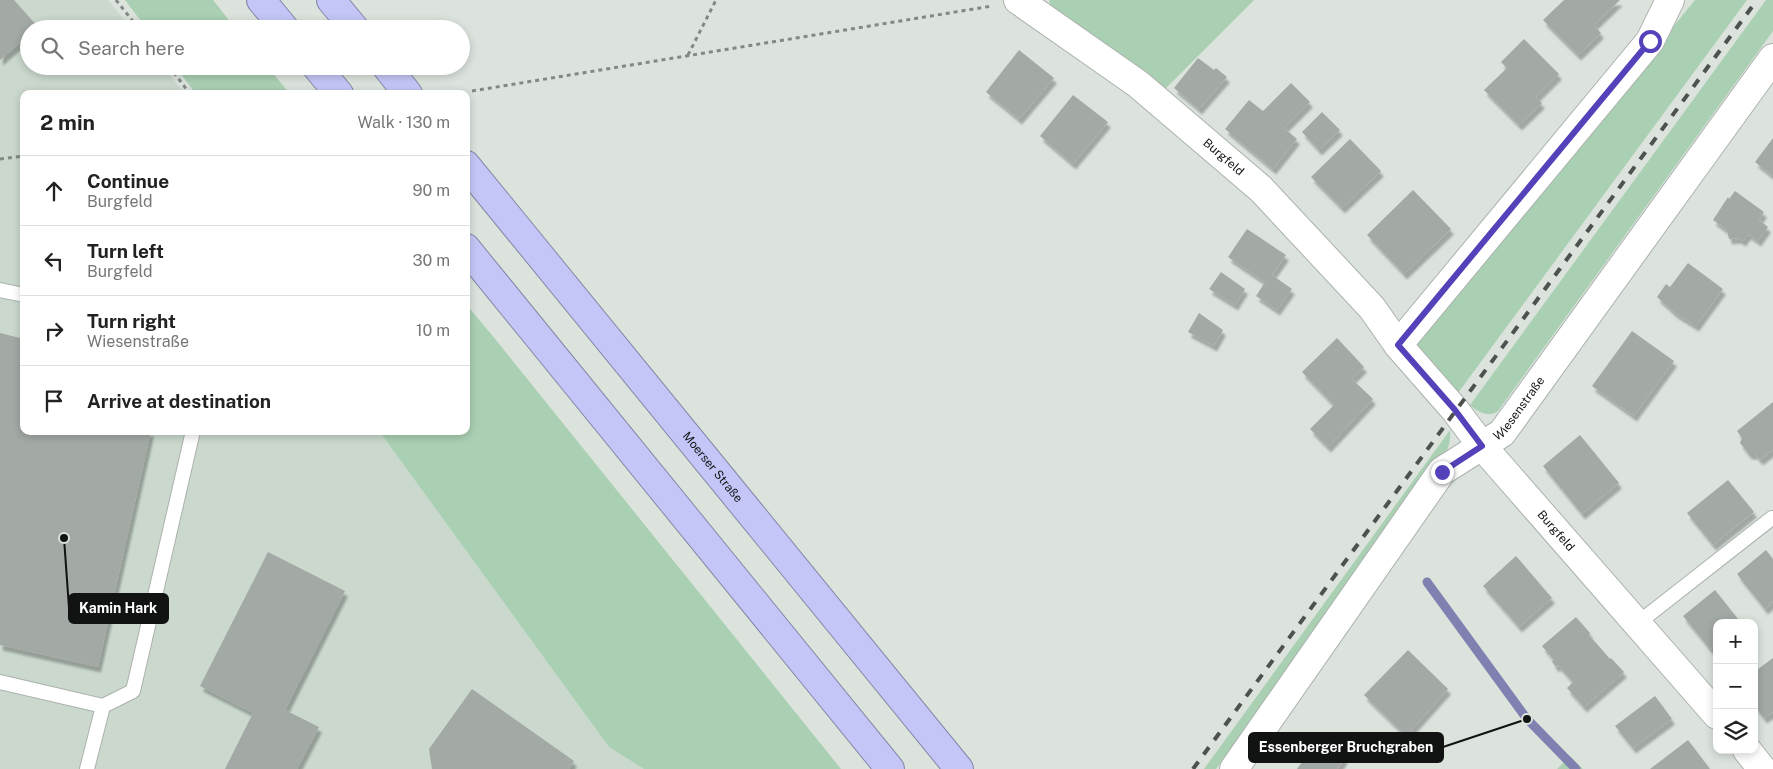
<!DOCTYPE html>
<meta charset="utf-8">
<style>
:root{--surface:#fff;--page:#f2f2f2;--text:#222;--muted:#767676;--line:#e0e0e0}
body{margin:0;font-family:"Public Sans",sans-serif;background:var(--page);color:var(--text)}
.controls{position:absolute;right:15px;bottom:15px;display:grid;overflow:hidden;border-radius:10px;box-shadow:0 2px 8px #0003}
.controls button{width:45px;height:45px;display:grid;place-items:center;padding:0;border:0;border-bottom:1px solid var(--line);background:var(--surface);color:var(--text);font:25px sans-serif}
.stop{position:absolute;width:15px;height:15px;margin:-11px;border:4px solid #5342ba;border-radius:50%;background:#fff}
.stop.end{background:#5342ba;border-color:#fff;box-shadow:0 1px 5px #0008}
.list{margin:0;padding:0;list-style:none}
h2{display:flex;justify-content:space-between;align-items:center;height:65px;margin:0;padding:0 20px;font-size:21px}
h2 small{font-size:16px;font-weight:400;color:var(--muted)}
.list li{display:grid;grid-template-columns:32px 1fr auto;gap:15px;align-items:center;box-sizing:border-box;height:70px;padding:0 20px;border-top:1px solid var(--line)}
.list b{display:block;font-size:19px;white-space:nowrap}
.list p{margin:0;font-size:16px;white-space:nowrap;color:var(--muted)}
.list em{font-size:16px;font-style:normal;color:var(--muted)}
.icon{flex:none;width:28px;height:28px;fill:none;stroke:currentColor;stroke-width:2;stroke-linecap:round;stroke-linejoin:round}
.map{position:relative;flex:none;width:1773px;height:769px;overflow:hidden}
.search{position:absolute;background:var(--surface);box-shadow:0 2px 8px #0003;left:20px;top:20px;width:450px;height:55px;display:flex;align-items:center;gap:12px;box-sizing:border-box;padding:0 18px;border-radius:28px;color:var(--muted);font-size:19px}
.panel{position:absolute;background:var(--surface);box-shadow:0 2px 8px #0003;left:20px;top:90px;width:450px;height:345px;border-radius:10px}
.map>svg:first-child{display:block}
</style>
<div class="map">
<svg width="1773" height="769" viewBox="0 0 1773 769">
<defs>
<filter id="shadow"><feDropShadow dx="3" dy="5.5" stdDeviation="1" flood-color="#0004"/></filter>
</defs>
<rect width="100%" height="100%" fill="#dce3dd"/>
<path fill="#cad8cd" d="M0 0H108L132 29H29V66H163L185 94H24V431H379L609 747 644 769H0Z"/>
<path fill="#aad0b3" d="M125 0H213L236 29H147Z
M1050 0H1254L1162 92 1052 8 1049 1Z
M1695 0H1747L1458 393 1416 343Z
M1766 0H1773V31L1498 411C1488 418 1478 412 1470 405Z
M175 66H267L290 94H196Z
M466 304 496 340 841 769H644L609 747 379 431H466Z
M1450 430C1452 454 1437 466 1422 483L1216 769H1204Z
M1570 756 1583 769H1557Z"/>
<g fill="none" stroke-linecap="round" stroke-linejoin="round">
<path stroke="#8081b0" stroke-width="9" d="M1427 582 1527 719 1576 769"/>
</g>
<path fill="#a3a9a4" filter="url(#shadow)" d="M0 0H14L38 27 36 29H29V35L0 60Z
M1564 0H1620L1594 25 1601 33 1578 55 1543 20Z
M1524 39 1559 74 1536 97 1542 103 1519 125 1484 90 1507 68 1501 62Z
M1019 50 1054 78 1019 119 986 92Z
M1198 58 1214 70 1216 68 1227 77 1199 109 1174 88Z
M1291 83 1310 102 1284 128 1297 139 1273 169 1225 129 1249 100 1263 111Z
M1073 95 1108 122 1073 164 1040 136Z
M1322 112 1340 130 1319 150 1302 132Z
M1773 138V176L1755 162Z
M1350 139 1381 171 1342 208 1311 177Z
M1413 190 1451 229 1404 274 1367 235Z
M1735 191 1764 212 1759 220 1768 227 1758 241 1748 234 1743 241 1738 238 1729 239 1727 230 1713 220 1728 197 1729 199Z
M1247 229 1286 255 1272 275 1292 289 1277 310 1256 296 1265 282 1228 257Z
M1688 263 1723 289 1696 326 1675 313 1657 297 1666 284 1670 287Z
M1221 272 1245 289 1235 305 1209 289Z
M1199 313 1223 330 1214 346 1188 332Z
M1632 331 1674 361 1634 416 1592 386Z
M0 333 24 339V431H151L98 667 0 645Z
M1337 338 1364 367 1352 379 1373 399 1328 447 1310 429 1334 405 1302 372Z
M1773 402V450L1760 460 1755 454H1749L1740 443 1742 438 1737 431Z
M1580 435 1619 483 1582 514 1543 466Z
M1728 480 1754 512 1713 545 1687 513Z
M1766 550 1773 559V602L1765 609 1737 574Z
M268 552 345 591 285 710 319 727 297 769H225L253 713 200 686Z
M1516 556 1552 598 1519 627 1483 586Z
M1715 590 1738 619 1733 623H1717V644L1710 649 1683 616Z
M1576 617 1590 633 1589 635 1610 659 1611 658 1624 672 1584 707 1567 688 1573 682 1558 665 1556 667 1552 662 1554 660 1542 646Z
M1408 650 1448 689 1406 736 1364 695Z
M1773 658V712L1764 718 1754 705V672Z
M472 689 574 761 569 769H432L429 749Z
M1655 696 1672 719 1633 748 1615 726Z
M1319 739 1345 758 1337 769H1297Z
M1688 740 1710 769H1650Z"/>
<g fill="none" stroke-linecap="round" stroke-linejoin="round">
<defs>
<path id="lane" d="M0 290 24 295
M1638 623 1772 518
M0 682 103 706 87 769
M103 706 133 691 193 431"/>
<g id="street">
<path id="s1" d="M1018 0 1138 84 1261 189 1372 308 1398 345 1455 410 1482 446 1717 715"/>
<path d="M1398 345 1650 41 1670 0"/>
<path d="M1747 750 1762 769"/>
<path id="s2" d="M1234 769 1442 471 1502 433 1773 58"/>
</g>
<g id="highway">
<path d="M261 0 285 29"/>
<path d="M331 0 355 29"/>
<path d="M316 66 339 94"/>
<path d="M386 66 408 94"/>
<path id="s3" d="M466 165 959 769"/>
<path d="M466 248 890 769"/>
</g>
</defs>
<use href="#lane" stroke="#abb2ad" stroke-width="16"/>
<use href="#street" stroke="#abb2ad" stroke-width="30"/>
<use href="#highway" stroke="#8587a6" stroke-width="30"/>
<path stroke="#838884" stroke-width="3" stroke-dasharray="4 4" stroke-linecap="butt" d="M116 0 139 29
M688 55 716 0
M169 66 190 94
M472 91 992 6
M0 159 24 156"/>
<use href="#lane" stroke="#fff" stroke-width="14"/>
<use href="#street" stroke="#fff" stroke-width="28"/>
<use href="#highway" stroke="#c4c6f7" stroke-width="28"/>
<path stroke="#4e524f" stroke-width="4" stroke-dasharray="9 9" stroke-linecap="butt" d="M1193 769 1757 0"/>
</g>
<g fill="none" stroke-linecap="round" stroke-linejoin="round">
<path stroke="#5342ba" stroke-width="6" d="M1442 472 1482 446 1455 410 1398 345 1650 41"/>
</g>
<g text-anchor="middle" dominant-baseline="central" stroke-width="4.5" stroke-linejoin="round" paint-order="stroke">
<g font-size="12" fill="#101311" stroke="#dce3dd">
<text stroke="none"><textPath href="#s1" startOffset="259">Burgfeld</textPath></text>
<text stroke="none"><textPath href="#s2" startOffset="464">Wiesenstraße</textPath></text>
<text stroke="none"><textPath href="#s3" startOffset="390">Moerser Straße</textPath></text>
<text stroke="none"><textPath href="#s1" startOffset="760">Burgfeld</textPath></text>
</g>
</g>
<path fill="none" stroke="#101311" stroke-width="2" d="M64 538L69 608M1527 719L1443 747"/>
<g fill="#101311" stroke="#dce3dd" stroke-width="2">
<circle cx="64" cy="538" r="5"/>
<circle cx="1527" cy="719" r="5"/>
</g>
<g fill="#101311" stroke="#101311" stroke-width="2">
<rect x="69" y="594" width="99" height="29" rx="5"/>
<rect x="1249" y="733" width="194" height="29" rx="5"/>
</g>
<g font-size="14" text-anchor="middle" font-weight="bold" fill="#fff">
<text x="118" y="613">Kamin Hark</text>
<text x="1346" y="752">Essenberger Bruchgraben</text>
</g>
</svg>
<div class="controls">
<button>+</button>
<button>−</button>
<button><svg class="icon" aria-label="layers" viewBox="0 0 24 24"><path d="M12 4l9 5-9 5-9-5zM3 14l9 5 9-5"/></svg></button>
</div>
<div class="stop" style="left:1650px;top:41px"></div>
<div class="stop end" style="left:1442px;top:472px"></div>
<div class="search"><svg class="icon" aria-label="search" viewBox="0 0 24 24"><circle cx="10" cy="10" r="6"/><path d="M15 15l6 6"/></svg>Search here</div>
<section class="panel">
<h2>2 min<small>Walk · 130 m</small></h2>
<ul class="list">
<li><svg class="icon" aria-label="ahead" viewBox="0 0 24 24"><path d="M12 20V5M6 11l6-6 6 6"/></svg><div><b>Continue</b><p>Burgfeld</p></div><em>90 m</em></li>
<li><svg class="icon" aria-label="left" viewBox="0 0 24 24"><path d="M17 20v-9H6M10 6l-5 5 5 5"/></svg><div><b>Turn left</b><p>Burgfeld</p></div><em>30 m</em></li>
<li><svg class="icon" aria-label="right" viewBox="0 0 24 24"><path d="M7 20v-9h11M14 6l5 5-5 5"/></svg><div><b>Turn right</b><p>Wiesenstraße</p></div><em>10 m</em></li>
<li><svg class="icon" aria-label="arrive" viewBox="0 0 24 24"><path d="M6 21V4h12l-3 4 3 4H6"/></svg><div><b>Arrive at destination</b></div></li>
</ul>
</section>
</div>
